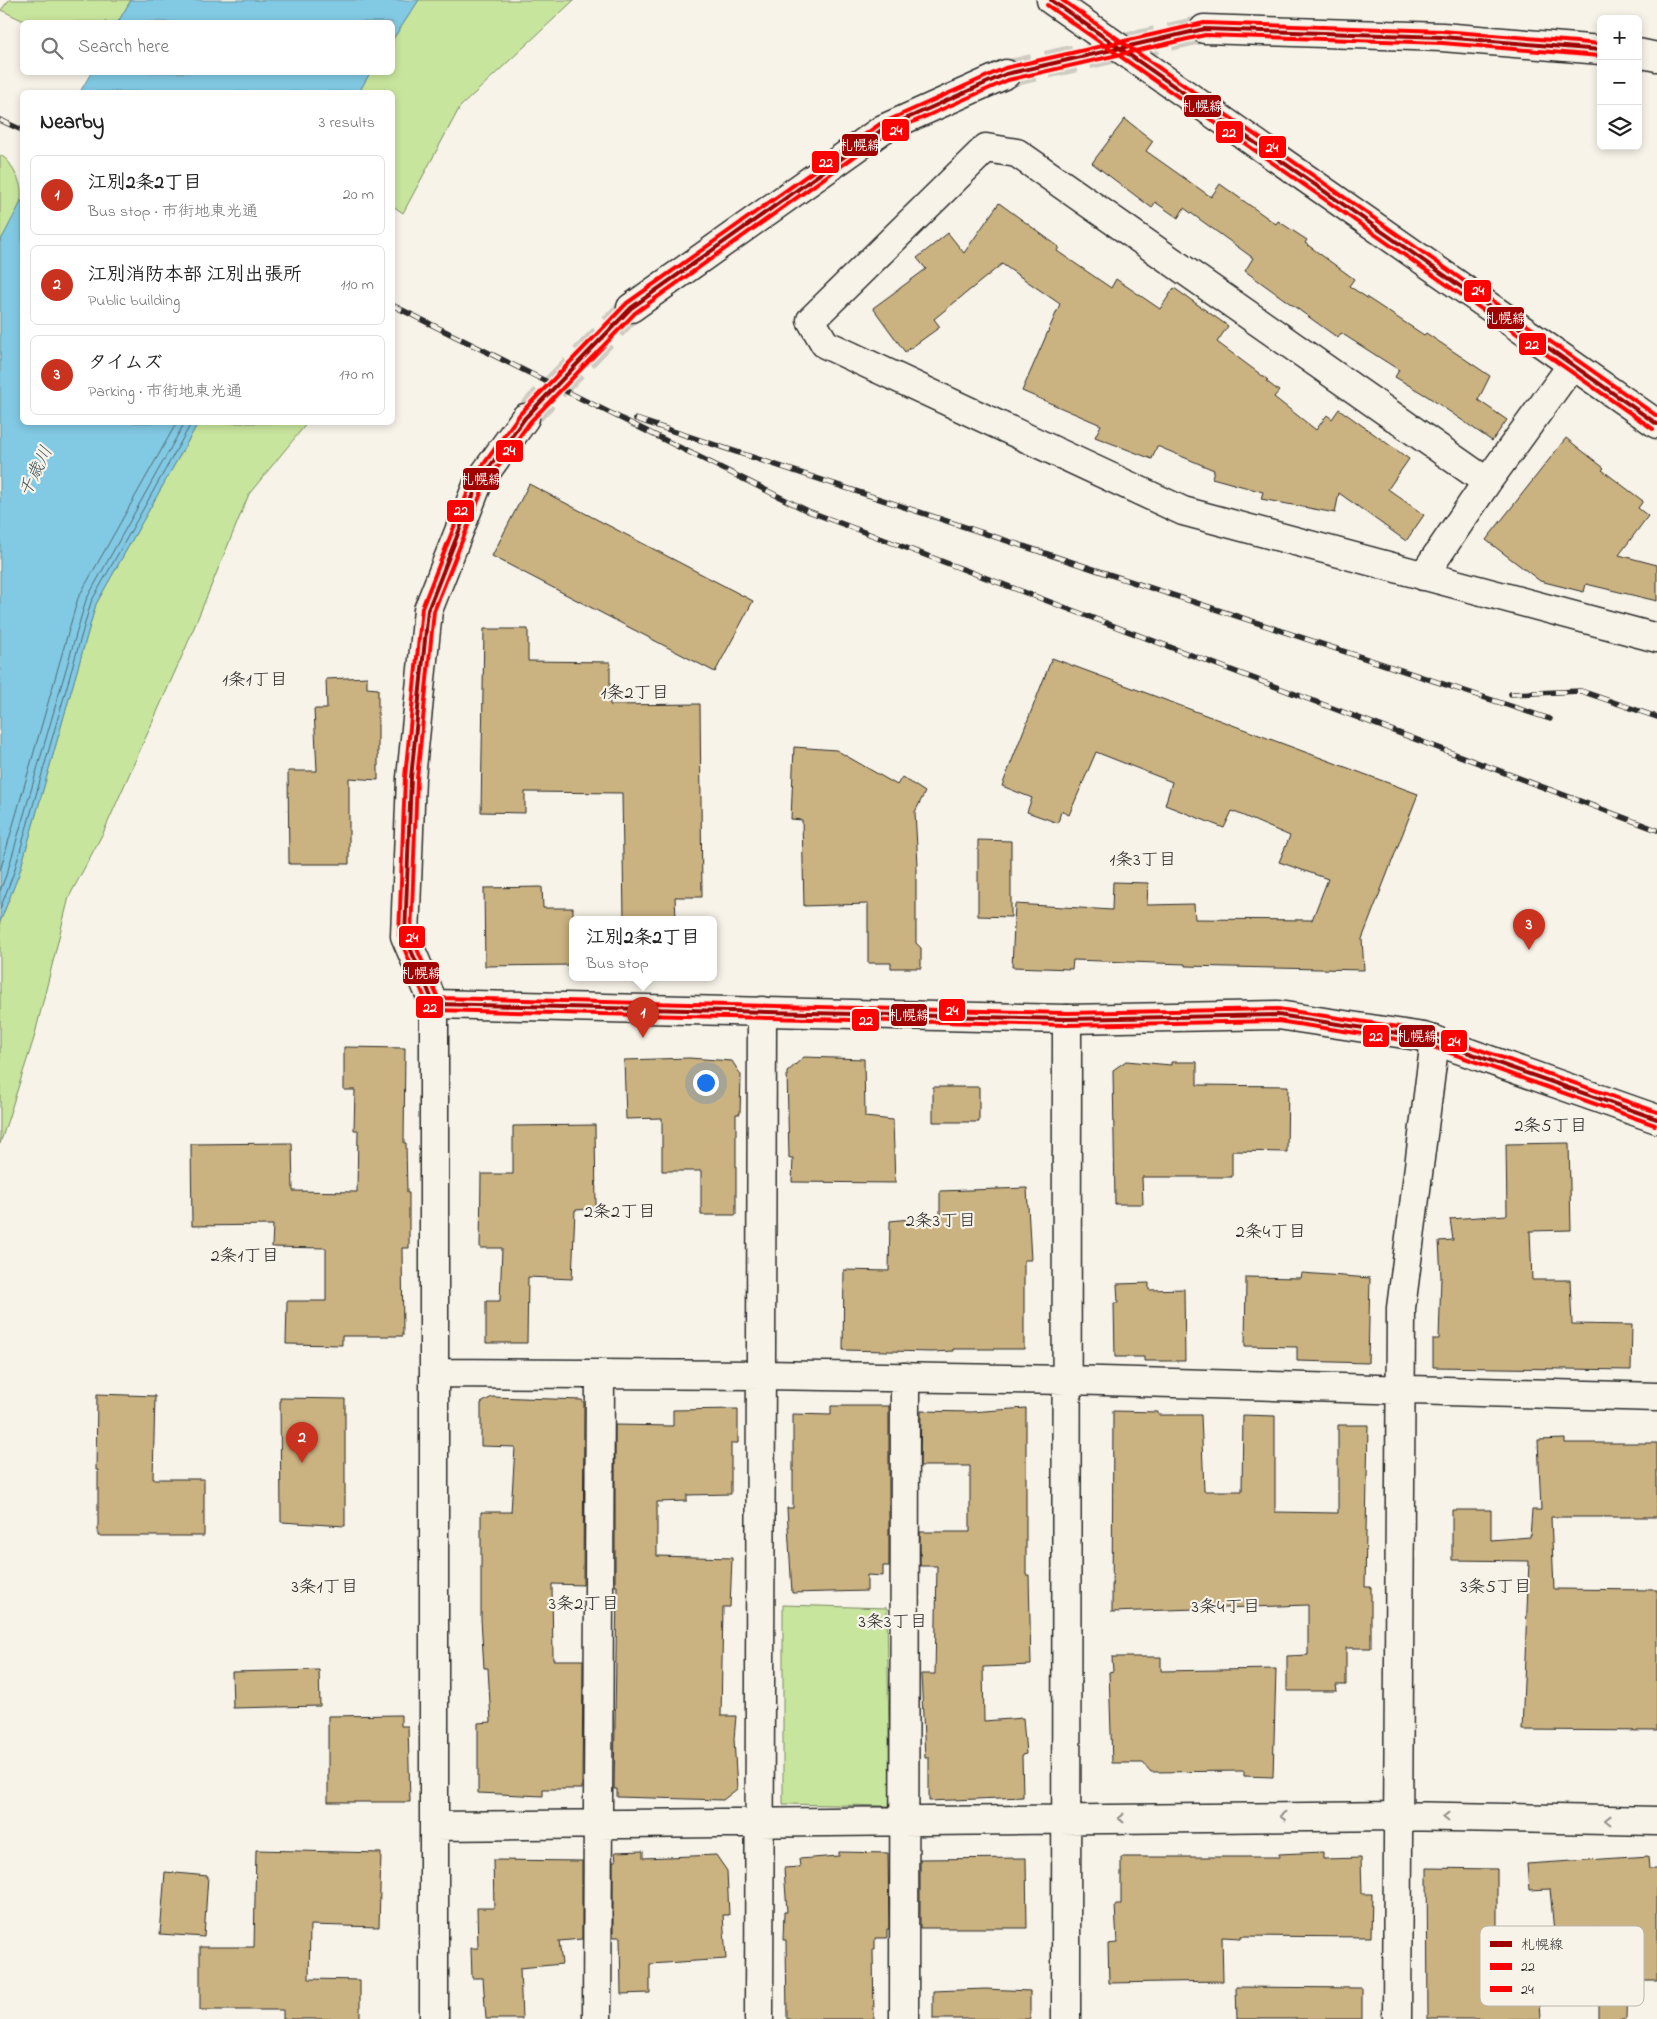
<!DOCTYPE html>
<meta charset="utf-8">
<style>
:root{--surface:#fff;--page:#f2f2f2;--text:#222;--muted:#767676;--line:#e0e0e0;--accent:#c8321e}
body{margin:0;font-family:"Indie Flower","Klee One",sans-serif;background:var(--page);color:var(--text)}
.controls{position:absolute;right:15px;top:15px;display:grid;overflow:hidden;border-radius:8px;box-shadow:0 2px 8px #0003}
.controls button{width:45px;height:45px;display:grid;place-items:center;padding:0;border:0;border-bottom:1px solid var(--line);background:var(--surface);color:var(--text);font:25px sans-serif}
.you{position:absolute;left:705px;top:1082px;width:18px;height:18px;margin:-12px;border:4px solid #fff;border-radius:50%;background:#1a73e8;box-shadow:0 0 0 8px #1a73e833}
.badge{display:grid;place-items:center;width:32px;height:32px;border-radius:50%;background:var(--accent);color:#fff;font-size:16px;font-weight:700}
.pin{position:absolute;translate:-50% -41px;filter:drop-shadow(0 1px 2px #0008)}
.pin::after{content:'';position:absolute;top:26px;width:18px;height:15px;background:inherit;clip-path:polygon(0 0,100% 0,50% 100%)}
.popup{position:absolute;left:569px;top:916px;width:148px;height:65px;box-sizing:border-box;display:grid;place-content:center;border-radius:8px;background:var(--surface);filter:drop-shadow(0 1px 4px #0005);font-size:16px;white-space:nowrap;color:var(--muted)}
.popup b{font-size:19px;color:var(--text)}
.popup::after{content:'';position:absolute;left:50%;top:100%;margin-left:-10px;border:10px solid transparent;border-top-color:var(--surface)}
.list{margin:0;padding:0;list-style:none}
h2{display:flex;justify-content:space-between;align-items:center;height:65px;margin:0;padding:0 20px;font-size:21px}
h2 small{font-size:16px;font-weight:400;color:var(--muted)}
.list li{display:grid;grid-template-columns:32px 1fr auto;gap:15px;align-items:center;box-sizing:border-box;height:80px;margin:0 10px 10px;padding:0 10px;border:1px solid var(--line);border-radius:8px}
.list b{display:block;font-size:19px;white-space:nowrap}
.list p{margin:0;font-size:16px;white-space:nowrap;color:var(--muted)}
.list em{font-size:16px;font-style:normal;color:var(--muted)}
.icon{flex:none;width:28px;height:28px;fill:none;stroke:currentColor;stroke-width:2;stroke-linecap:round;stroke-linejoin:round}
.map{position:relative;flex:none;width:1657px;height:2019px;overflow:hidden}
.search{position:absolute;background:var(--surface);box-shadow:0 2px 8px #0003;left:20px;top:20px;width:375px;height:55px;display:flex;align-items:center;gap:12px;box-sizing:border-box;padding:0 18px;border-radius:8px;color:var(--muted);font-size:19px}
.panel{position:absolute;background:var(--surface);box-shadow:0 2px 8px #0003;left:20px;top:90px;width:375px;height:335px;border-radius:8px}
.map>svg:first-child{display:block}
</style>
<div class="map">
<svg width="1657" height="2019" viewBox="0 0 1657 2019">
<rect width="100%" height="100%" fill="#f7f3e8"/>
<filter id="ink" filterUnits="userSpaceOnUse"><feTurbulence type="fractalNoise" baseFrequency=".02" numOctaves="2"/><feDisplacementMap in="SourceGraphic" scale="10" xChannelSelector="R" yChannelSelector="G"/><feConvolveMatrix kernelMatrix="1 2 1 2 8 2 1 2 1" color-interpolation-filters="sRGB"/></filter>
<g filter="url(#ink)">
<path fill="#c8e59d" stroke="#7a8864" d="M9 0H131L118 22H26L1 10Z
M419 0H574L460 107 403 213 393 206 392 92H359L370 73 392 72 393 39Z
M0 155C8 159 11 165 15 173 31 200 13 217 0 242Z
M198 423H307L249 494 186 647 104 831 69 897 34 1038 0 1144V922L19 874 96 604Z
M783 1605 887 1608 890 1806 783 1804Z"/>
<path fill="#82c9e3" stroke="#5f8a99" d="M131 0H419L393 39 392 22H118Z
M91 73V72L370 73 359 92H80Z
M22 200V422L198 423 96 604 19 874 0 922V242Z"/>
<g fill="none" stroke-linecap="round" stroke-linejoin="round">
<path stroke="#4e6a75" stroke-width="1" d="M0 871 78 598 177 422
M0 891 8 870 86 600 185 422
M0 909 14 872 91 602 192 422"/>
</g>
<path fill="#cab281" stroke="#2b2b2b" d="M1125 119 1153 141 1146 151 1211 197 1220 184 1276 224 1278 221 1307 240 1305 243 1354 279 1349 286 1424 335 1426 333 1490 376 1478 400 1507 420 1492 441 1427 396 1395 377 1399 370 1341 333 1338 338 1245 271 1253 258 1184 208 1178 218 1155 202 1152 208 1092 163Z
M999 203 1059 247 1057 251 1111 288 1116 279 1160 309 1174 288 1228 326 1217 342 1268 380 1266 381 1279 391 1274 397 1316 430 1327 415 1332 419 1339 409 1409 459 1388 489 1424 515 1406 541 1339 493 1335 513 1261 499 1263 492 1212 478 1214 470 1157 446 1152 459 1095 437 1101 425 1022 391 1060 304 1002 264 934 319 940 327 905 352 873 308 926 269 917 258 948 233 964 253Z
M1566 438 1604 468 1602 470 1643 501 1638 508 1648 516 1619 555 1657 565V601L1586 584 1584 592 1540 581 1486 540Z
M529 484 753 601 715 672 492 556Z
M484 629H528V661L610 662V705L700 704 702 897H675L676 919H624L622 793 525 792V813L481 812Z
M1052 658 1418 794 1362 939 1364 970 1185 966V964L1073 960 1072 969 1012 967 1015 904 1112 910 1113 882 1148 883 1147 905 1194 904 1195 919 1312 920 1328 879 1279 862 1290 836 1232 811 1224 828 1165 805 1172 782 1096 752 1069 815 1061 811 1058 823 1027 812 1032 798 1002 786Z
M367 677V688L378 689V780L349 778V864H289L288 771H317L314 709H327L326 679Z
M794 747 836 750 897 785 902 777 925 792 915 812 918 865H916V943L921 948V968H891V963H868V904L804 906 802 820 791 819Z
M978 840 1011 841V917L978 916Z
M542 887 543 908H573V965L485 966 484 888Z
M344 1047 405 1048 404 1143H406L407 1193H409V1248H402L403 1336H342V1345L286 1344 287 1301H326V1248L272 1247 273 1225 192 1226 191 1144 292 1143 293 1191 357 1192 358 1130H354L355 1090H344Z
M804 1057 864 1059 865 1117 893 1120 895 1183 792 1182 793 1158H789L787 1072Z
M689 1058 732 1061 741 1075 740 1114H736V1215H701V1171H662V1118L626 1119 624 1060Z
M1126 1061 1171 1065V1062H1197V1085L1288 1086 1287 1152 1232 1151V1177H1142L1143 1204H1115L1113 1070Z
M933 1087H979V1122H933Z
M595 1125 596 1209 575 1210 572 1279 528 1277 527 1343H486V1301H500L502 1248H480L481 1174H513V1126Z
M1569 1143 1571 1230 1530 1231 1532 1280H1570L1572 1324 1632 1325 1631 1370 1433 1367V1339H1439L1441 1277 1439 1241 1453 1240 1450 1219 1507 1215 1506 1144Z
M1027 1188 1031 1260H1024V1349H953V1351L932 1352 843 1350 844 1270 889 1271 890 1221 940 1216V1191Z
M1302 1273 1370 1278 1368 1363 1297 1361V1347L1245 1346 1246 1277 1301 1278Z
M1149 1283V1290L1184 1289 1185 1361H1144V1357H1115L1114 1303H1118L1117 1284Z
M97 1394 155 1396 153 1479H204V1536H98V1470H96Z
M492 1397 582 1400 584 1403 583 1585 552 1584 553 1660H583L582 1789H543V1796L478 1793V1723L491 1722 488 1668H484L481 1619V1512H511L515 1447 481 1446V1403Z
M280 1398 345 1399V1526L281 1522Z
M831 1406H889V1566H883V1576L867 1575V1591L792 1593 787 1508H793V1414L831 1415Z
M1026 1408V1575H1029L1031 1665 983 1667 984 1721 1023 1718 1026 1754 1022 1755 1023 1797 929 1801V1758H925L921 1674H935L937 1566H920V1532H970V1466H920L921 1411 971 1412Z
M738 1409V1443H731V1494L687 1495V1501L657 1502V1556L732 1558 730 1607H723L721 1716H736L734 1739 737 1789 723 1800 617 1797V1789H614L617 1586H615V1425L673 1426V1410Z
M1113 1411 1158 1412V1415H1201L1204 1491H1242L1243 1415 1275 1416V1512L1338 1513V1425H1368L1365 1587H1371V1648H1346V1685H1336L1337 1691H1287V1656L1308 1655V1605L1112 1612Z
M1565 1439V1443H1657V1517H1551L1554 1589 1657 1590V1731L1522 1730 1529 1561 1452 1560V1510H1491V1540L1530 1537 1532 1510H1541L1538 1440Z
M1112 1657H1161V1671L1276 1669 1273 1777 1244 1776V1771L1151 1772 1143 1763H1112L1109 1672 1113 1671Z
M319 1670 320 1706 233 1708 232 1672Z
M401 1715V1726H408L410 1802H328V1716Z
M256 1850 381 1853 379 1927 310 1925 309 1979 360 1980V2019H283V2010H200V1947H254Z
M643 1851V1858L716 1855 727 1871 729 1915H723L726 1959 650 1964V1993L621 1994 620 1937H613V1861H616L615 1852Z
M839 1852 888 1853 889 1929H887V1938H875V1949H873L874 2019H787L786 1940H783L784 1912H787L784 1868 800 1867 799 1859 839 1856Z
M1323 1852V1859L1361 1858 1362 1894H1372L1371 1937 1241 1936V1938L1222 1937 1223 1981 1109 1983 1108 1944 1117 1943 1115 1905H1121V1857H1279V1854Z
M1648 1856 1649 1869H1657V1981H1627L1626 2019H1599V1928L1554 1932 1550 1889 1529 1890 1527 1864Z
M1026 1858 1027 1928H920V1859Z
M493 1860 582 1861V1939L559 1941 562 1964 520 1968 522 2019H486L483 1978H472L471 1948H478L477 1908H494Z
M1427 1868 1497 1869V1965L1538 1962 1541 2019H1428Z
M165 1872 208 1876 204 1937 160 1934Z
M1236 1987 1362 1988V2019H1237Z
M985 1989 1030 1991V2019H933V1991Z"/>
<g fill="none" stroke-linecap="round" stroke-linejoin="round">
<path stroke="#cecbc2" stroke-width="28" stroke-dasharray="28 14" stroke-linecap="butt" d="M1006 74 1204 29
M525 418 631 308"/>
<defs>
<path id="minor" d="M1487 482 1017 153 986 148 811 320 825 344 1183 511 1657 638
M1423 576 1487 482 1572 365
M434 1373 762 1375 1067 1380 1657 1397
M434 1826 1398 1816 1657 1821
M434 2019V1004
M597 2019 600 1374
M759 2019 762 1011
M904 2019 905 1377
M1066 2019 1067 1019
M1397 2019 1401 1308 1435 1040"/>
<path id="tertiary" d="M1051 0 1657 424
M1204 29 1442 37 1601 50
M1638 53 1657 57
M631 308 883 129 1006 74
M525 418 478 483 428 610 411 778 405 936 434 1004 1067 1019 1278 1015 1424 1037 1657 1119"/>
</defs>
<use href="#minor" stroke="#2b2b2b" stroke-width="31"/>
<use href="#tertiary" stroke="#2b2b2b" stroke-width="31"/>
<use href="#minor" stroke="#f7f3e8" stroke-width="28"/>
<use href="#tertiary" stroke="#f7f3e8" stroke-width="28"/>
<defs>
<path id="rail" d="M0 120 22 130
M392 305 808 511 1657 830
M636 419 1550 719
M1511 694 1581 691 1657 717"/>
</defs>
<use href="#rail" stroke="#2b2b2b" stroke-width="5.5"/>
<use href="#rail" stroke="#f7f3e8" stroke-width="4" stroke-dasharray="11" stroke-linecap="butt"/>
<defs>
<path id="bus-1" d="M1051 0 1657 424
M1601 50 1442 37 1204 29 1006 74 883 129 631 308 525 418 478 483 428 610 411 778 405 936 434 1004 1067 1019 1278 1015 1424 1037 1657 1119"/>
<path id="bus-2" d="M1047 5 1653 429
M1601 44 1442 31 1204 23 1005 68 880 124 627 303 520 414 473 479 422 608 405 777 399 936 428 1006 433 1010 1067 1025 1278 1021 1422 1043 1655 1125"/>
<path id="bus-3" d="M1062 0 1657 416
M1600 56 1442 43 1205 35 1008 80 886 134 635 313 530 422 484 486 434 611 417 778 411 935 438 998 1067 1013 1278 1009 1426 1031 1657 1112"/>
</defs>
<use href="#bus-1" stroke="#f7f3e8" stroke-width="8"/>
<use href="#bus-2" stroke="#f7f3e8" stroke-width="8"/>
<use href="#bus-3" stroke="#f7f3e8" stroke-width="8"/>
<use href="#bus-1" stroke="#a00000" stroke-width="4"/>
<use href="#bus-2" stroke="#f00" stroke-width="4"/>
<use href="#bus-3" stroke="#f00" stroke-width="4"/>
</g>
<defs><path id="oneway-chevron" d="M-2-3.5L2.5 0L-2 3.5" fill="none" stroke-width="1.6" stroke-linecap="round" stroke-linejoin="round" transform="scale(1.25)"/></defs>
<g stroke="#918f8a">
<use href="#oneway-chevron" transform="translate(1283 1816) rotate(180)"/>
<use href="#oneway-chevron" transform="translate(1446 1817) rotate(-179)"/>
<use href="#oneway-chevron" transform="translate(1121 1818) rotate(180)"/>
<use href="#oneway-chevron" transform="translate(1608 1820) rotate(-179)"/>
</g>
</g>
<g text-anchor="middle" dominant-baseline="central" stroke-width="4.5" stroke-linejoin="round" paint-order="stroke">
<g font-size="18" font-style="italic" fill="#455a62" stroke="#f7f3e8">
<text transform="translate(37 472) rotate(-64)">千歳川</text>
</g>
<g font-size="18" fill="#2b2b2b" stroke="#f7f3e8">
<text x="255" y="681">1条1丁目</text>
<text x="635" y="694">1条2丁目</text>
<text x="1143" y="861">1条3丁目</text>
<text x="1551" y="1127">2条5丁目</text>
<text x="620" y="1213">2条2丁目</text>
<text x="941" y="1222">2条3丁目</text>
<text x="1271" y="1233">2条4丁目</text>
<text x="245" y="1257">2条1丁目</text>
<text x="325" y="1588">3条1丁目</text>
<text x="1496" y="1588">3条5丁目</text>
<text x="584" y="1605">3条2丁目</text>
<text x="1226" y="1608">3条4丁目</text>
<text x="893" y="1623">3条3丁目</text>
</g>
</g>
<rect x="1480" y="1926" width="164" height="80" rx="8" fill="#f7f3e8" stroke="#bab7af" stroke-width="1"/>
<rect x="1490" y="1941" width="22" height="6" fill="#a00000"/>
<rect x="1490" y="1963" width="22" height="7" fill="#f00"/>
<rect x="1490" y="1986" width="22" height="6" fill="#f00"/>
<g font-size="14" fill="#2b2b2b">
<text x="1521" y="1949">札幌線</text>
<text x="1521" y="1971">22</text>
<text x="1521" y="1994">24</text>
</g>
<g stroke="#f7f3e8" stroke-width="2">
<rect x="1183" y="94" width="39" height="24" rx="5" fill="#a00000"/>
<rect x="881" y="118" width="29" height="24" rx="5" fill="#f00"/>
<rect x="1215" y="120" width="29" height="24" rx="5" fill="#f00"/>
<rect x="841" y="133" width="38" height="24" rx="5" fill="#a00000"/>
<rect x="1258" y="135" width="29" height="24" rx="5" fill="#f00"/>
<rect x="811" y="150" width="29" height="24" rx="5" fill="#f00"/>
<rect x="1463" y="279" width="29" height="24" rx="5" fill="#f00"/>
<rect x="1486" y="306" width="39" height="24" rx="5" fill="#a00000"/>
<rect x="1518" y="332" width="29" height="24" rx="5" fill="#f00"/>
<rect x="495" y="439" width="29" height="24" rx="5" fill="#f00"/>
<rect x="462" y="467" width="38" height="24" rx="5" fill="#a00000"/>
<rect x="446" y="499" width="29" height="24" rx="5" fill="#f00"/>
<rect x="398" y="925" width="28" height="24" rx="5" fill="#f00"/>
<rect x="402" y="961" width="38" height="24" rx="5" fill="#a00000"/>
<rect x="415" y="995" width="29" height="24" rx="5" fill="#f00"/>
<rect x="938" y="998" width="28" height="24" rx="5" fill="#f00"/>
<rect x="890" y="1003" width="38" height="24" rx="5" fill="#a00000"/>
<rect x="851" y="1008" width="29" height="24" rx="5" fill="#f00"/>
<rect x="1398" y="1024" width="38" height="24" rx="5" fill="#a00000"/>
<rect x="1362" y="1024" width="28" height="24" rx="5" fill="#f00"/>
<rect x="1440" y="1029" width="28" height="24" rx="5" fill="#f00"/>
</g>
<g font-size="14" text-anchor="middle" font-weight="bold" fill="#fff">
<text x="1202" y="111">札幌線</text>
<text x="896" y="135">24</text>
<text x="1229" y="137">22</text>
<text x="860" y="150">札幌線</text>
<text x="1272" y="152">24</text>
<text x="826" y="167">22</text>
<text x="1478" y="295">24</text>
<text x="1505" y="323">札幌線</text>
<text x="1532" y="349">22</text>
<text x="509" y="455">24</text>
<text x="481" y="484">札幌線</text>
<text x="461" y="515">22</text>
<text x="412" y="942">24</text>
<text x="421" y="978">札幌線</text>
<text x="430" y="1012">22</text>
<text x="952" y="1015">24</text>
<text x="909" y="1020">札幌線</text>
<text x="866" y="1025">22</text>
<text x="1417" y="1041">札幌線</text>
<text x="1376" y="1041">22</text>
<text x="1454" y="1046">24</text>
</g>
</svg>
<div class="controls">
<button>+</button>
<button>−</button>
<button><svg class="icon" aria-label="layers" viewBox="0 0 24 24"><path d="M12 4l9 5-9 5-9-5zM3 14l9 5 9-5"/></svg></button>
</div>
<div class="you"></div>
<div class="pin badge" style="left:643px;top:1038px">1</div>
<div class="popup"><b>江別2条2丁目</b>Bus stop</div>
<div class="pin badge" style="left:302px;top:1463px">2</div>
<div class="pin badge" style="left:1529px;top:950px">3</div>
<div class="search"><svg class="icon" aria-label="search" viewBox="0 0 24 24"><circle cx="10" cy="10" r="6"/><path d="M15 15l6 6"/></svg>Search here</div>
<section class="panel">
<h2>Nearby<small>3 results</small></h2>
<ul class="list">
<li><span class="badge">1</span><div><b>江別2条2丁目</b><p>Bus stop · 市街地東光通</p></div><em>20 m</em></li>
<li><span class="badge">2</span><div><b>江別消防本部 江別出張所</b><p>Public building</p></div><em>110 m</em></li>
<li><span class="badge">3</span><div><b>タイムズ</b><p>Parking · 市街地東光通</p></div><em>170 m</em></li>
</ul>
</section>
</div>
